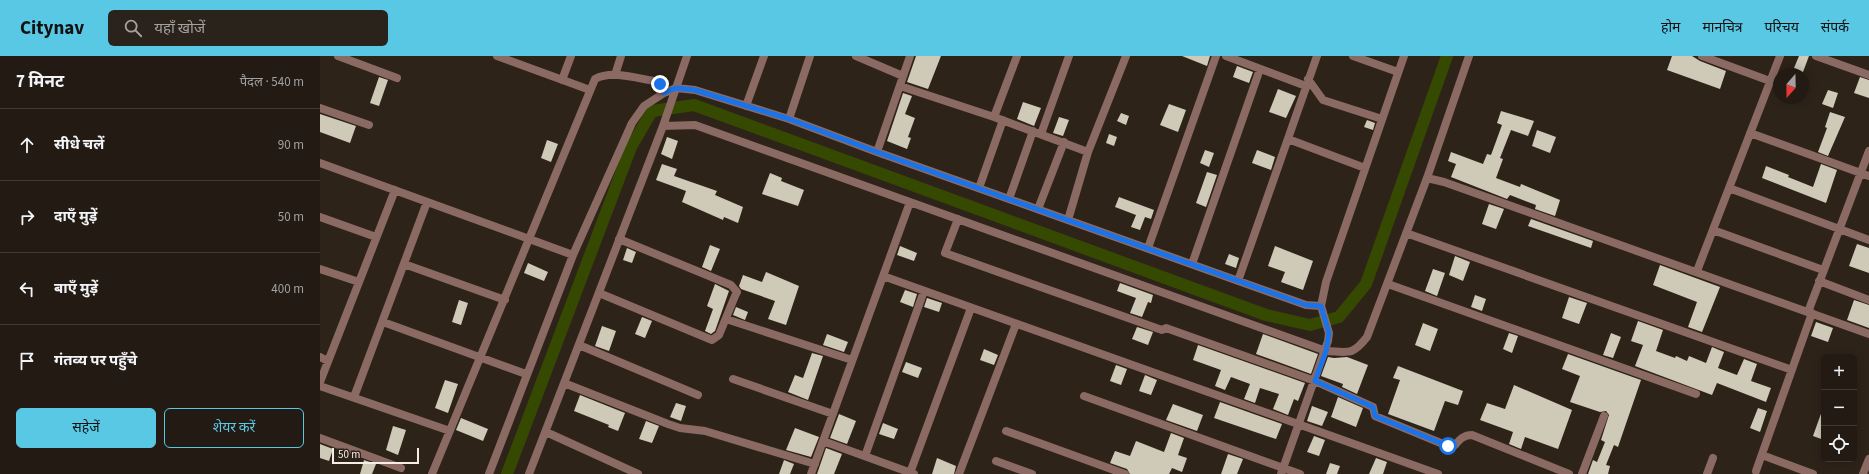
<!DOCTYPE html>
<html lang="hi">
<meta charset="utf-8">
<style>
:root{--surface:#221a13;--page:#2a231c;--text:#f1f3f6;--muted:#a2a1a0;--line:#3f3833;--accent:#59c8e5}
body{margin:0;font-family:"Source Sans 3","Noto Sans Devanagari",sans-serif;background:var(--page);color:var(--text)}
.controls{position:absolute;right:12px;bottom:12px;display:grid;overflow:hidden;border-radius:6px;box-shadow:0 2px 10px #0003}
.controls button{width:36px;height:36px;display:grid;place-items:center;padding:0;border:0;border-bottom:1px solid var(--line);background:var(--surface);color:var(--text);font:20px sans-serif}
.compass{position:absolute;left:1453px;top:12px;width:36px;height:36px;border-radius:50%;background:var(--surface);box-shadow:0 2px 10px #0003;rotate:200deg}
.scale{position:absolute;left:12px;bottom:10px;width:87px;box-sizing:border-box;padding-left:4px;border:2px solid #f5eee7;border-top:0;font-size:11px;line-height:14px;white-space:nowrap;color:#f5eee7;-webkit-text-stroke:3px #2e2319;paint-order:stroke}
.stop{position:absolute;width:12px;height:12px;margin:-9px;border:3px solid #1a73e8;border-radius:50%;background:#fff}
.stop.end{background:#1a73e8;border-color:#fff;box-shadow:0 1px 4px #0008}
.list{margin:0;padding:0;list-style:none}
h2{display:flex;justify-content:space-between;align-items:center;height:52px;margin:0;padding:0 16px;font-size:17px}
h2 small{font-size:13px;font-weight:400;color:var(--muted)}
.list li{display:grid;grid-template-columns:26px 1fr auto;gap:12px;align-items:center;box-sizing:border-box;height:72px;padding:0 16px;border-top:1px solid var(--line)}
.list b{display:block;font-size:15px;white-space:nowrap}
.list em{font-size:13px;font-style:normal;color:var(--muted)}
.actions{display:flex;gap:8px;padding:12px 16px}
.actions a{flex:1;padding:9px 0;border:1px solid var(--accent);border-radius:6px;text-align:center;font-size:14px;color:var(--accent)}
.actions .main{background:var(--accent);color:#111}
.icon{flex:none;width:22px;height:22px;fill:none;stroke:currentColor;stroke-width:2;stroke-linecap:round;stroke-linejoin:round}
.map{position:relative;flex:none;width:1549px;height:418px;overflow:hidden}
header{display:flex;align-items:center;gap:24px;box-sizing:border-box;height:56px;padding:0 20px;background:var(--accent);color:#111}
header strong{font-size:19px}
nav{display:flex;gap:22px;margin-inline-start:auto;font-size:14px}
.search{width:280px;height:36px;background:var(--page);display:flex;align-items:center;gap:10px;box-sizing:border-box;padding:0 14px;border-radius:6px;color:var(--muted);font-size:15px}
main{display:flex}
aside{flex:1;background:var(--surface)}
.map>svg:first-child{display:block}
</style>
<header>
<strong>Citynav</strong>
<div class="search"><svg class="icon" aria-label="search" viewBox="0 0 24 24"><circle cx="10" cy="10" r="6"/><path d="M15 15l6 6"/></svg>यहाँ खोजें</div>
<nav><a>होम</a><a>मानचित्र</a><a>परिचय</a><a>संपर्क</a></nav>
</header>
<main>
<aside>
<h2>7 मिनट<small>पैदल · 540 m</small></h2>
<ul class="list">
<li><svg class="icon" aria-label="ahead" viewBox="0 0 24 24"><path d="M12 20V5M6 11l6-6 6 6"/></svg><div><b>सीधे चलें</b></div><em>90 m</em></li>
<li><svg class="icon" aria-label="right" viewBox="0 0 24 24"><path d="M7 20v-9h11M14 6l5 5-5 5"/></svg><div><b>दाएँ मुड़ें</b></div><em>50 m</em></li>
<li><svg class="icon" aria-label="left" viewBox="0 0 24 24"><path d="M17 20v-9H6M10 6l-5 5 5 5"/></svg><div><b>बाएँ मुड़ें</b></div><em>400 m</em></li>
<li><svg class="icon" aria-label="arrive" viewBox="0 0 24 24"><path d="M6 21V4h12l-3 4 3 4H6"/></svg><div><b>गंतव्य पर पहुँचे</b></div></li>
</ul>
<div class="actions"><a class="main">सहेजें</a><a>शेयर करें</a></div>
</aside>
<div class="map">
<svg width="1549" height="418" viewBox="0 0 1549 418">
<rect width="100%" height="100%" fill="#2e2319"/>
<g fill="none" stroke-linecap="round" stroke-linejoin="round">
<path stroke="#364900" stroke-width="12" d="M187 418 311 91 332 55 374 49 946 259 990 269 1019 261 1046 228 1127 0"/>
</g>
<path fill="#cfcab8" d="M596 0H621L608 33 587 26Z
M862 0H890L887 10Z
M1352 0H1372L1380 5 1406 15 1400 33 1347 14Z
M1479 0H1489L1483 16 1474 12Z
M917 10 933 16 929 27 913 21Z
M59 21 68 24 59 50 50 47Z
M1540 21 1549 24V42L1534 37Z
M958 33 976 40 966 62 949 56Z
M1508 34 1518 37 1513 52 1502 48Z
M583 37 592 40 585 58 595 62 588 81 591 82 587 93 567 85Z
M703 46 721 52 714 70 697 63Z
M849 48 866 54 858 76 840 69Z
M1181 55 1214 65 1208 80 1191 74 1180 102 1183 103 1176 122 1200 131 1201 128 1240 144 1235 160 1215 153 1216 149 1190 139 1187 143 1131 121 1136 108 1128 105 1131 96 1163 108 1167 98 1171 99 1182 69 1177 67Z
M1510 56 1525 61 1508 100 1498 96 1507 72 1505 71Z
M801 57 809 60 806 69 797 65Z
M0 58 36 70 30 87 0 76Z
M739 61 749 64 743 80 733 77Z
M1047 64 1055 67 1053 74 1044 71Z
M1217 74 1236 81 1230 97 1212 90Z
M789 78 797 81 794 90 786 87Z
M347 81 358 85 352 103 341 98Z
M227 84 238 88 231 106 221 102Z
M885 94 894 97 889 111 880 107Z
M937 94 955 101 951 114 932 107Z
M342 108 357 113 354 120 397 135 395 139 423 151 418 167 404 161 403 164 362 146 366 135 336 124Z
M1501 108 1517 114 1506 147 1442 122 1446 110 1469 119 1468 121 1493 131Z
M887 116 897 119 886 151 876 147Z
M450 117 462 122 461 125 484 134 478 150 442 138Z
M799 141 834 154 831 163 825 161 820 174 811 171 816 159 795 151Z
M1169 148 1184 153 1176 173 1162 168Z
M1211 163 1273 185 1271 192 1208 170Z
M1537 188 1549 192V217L1529 210Z
M390 189 400 193 391 215 382 211Z
M580 190 597 197 594 205 577 199Z
M955 190 993 205 983 234 961 226 965 216 948 210Z
M307 192 316 196 312 207 303 204Z
M909 198 919 202 916 212 905 208Z
M1135 200 1150 206 1143 225 1129 219Z
M208 207 228 216 224 225 204 217Z
M1340 209 1400 231 1382 276 1368 271 1377 246 1333 229Z
M1113 213 1125 217 1117 240 1105 235Z
M446 216 479 230 466 269 448 263 455 245 421 233 419 230 423 219 442 226Z
M800 227 833 239 831 247 828 246 822 261 810 257 816 242 797 235Z
M395 228 409 235 395 275 391 278 385 275 393 253 387 250Z
M585 234 597 238 593 251 580 246Z
M1155 239 1166 243 1162 255 1151 251Z
M1249 241 1267 247 1259 268 1242 262Z
M607 242 622 247 619 256 604 251Z
M139 244 148 247 141 269 132 266Z
M1534 244 1549 249V272L1527 264Z
M416 251 428 256 425 264 413 259Z
M322 261 332 265 325 282 315 278Z
M1318 265 1343 274 1336 295 1355 302 1356 300 1367 305 1369 300 1386 307 1392 291 1404 296 1398 312 1417 319 1424 303 1437 308 1431 325 1451 332 1446 346 1397 327 1392 339 1315 310 1323 289 1311 285Z
M1496 266 1513 272 1508 286 1491 280Z
M1103 267 1118 273 1110 295 1095 289Z
M282 270 296 275 289 295 275 290Z
M817 271 833 276 828 289 812 283Z
M1189 277 1198 280 1192 297 1183 293Z
M1291 277 1301 281 1293 302 1283 299Z
M507 278 528 286 524 296 503 289Z
M943 278 998 298 991 318 936 298Z
M878 289 985 327 978 345 974 343 968 359 953 353 959 338 940 332 935 347 924 343 930 328 911 321 905 334 895 330 901 314 873 304Z
M664 293 678 299 674 309 660 304Z
M492 297 503 300 488 344 468 336 475 319 483 322Z
M1248 298 1321 324 1298 391 1294 389 1286 409 1290 410 1288 418H1268L1273 404 1277 406 1285 386 1281 384 1289 359 1286 355 1280 356 1250 346 1260 320 1242 313Z
M1008 301 1014 302 1027 301 1048 309 1037 338 1022 331 1023 328 1001 320Z
M586 306 602 312 598 322 582 316Z
M796 309 807 313 801 329 790 325Z
M1078 310 1143 335 1138 349 1125 345 1114 375 1068 358 1080 324 1073 322Z
M825 319 837 324 831 339 819 335Z
M125 324 138 328 128 357 115 352Z
M1194 329 1252 354 1238 393 1205 381 1201 393 1189 388 1193 376 1160 364 1167 347 1185 353Z
M260 339 305 357 298 375 288 371 289 369 254 355Z
M1018 341 1043 352 1036 371 1011 361Z
M900 346 962 368 956 383 894 362Z
M356 347 366 350 361 365 350 361Z
M853 348 883 359 877 375 846 364Z
M992 350 1008 356 1002 370 987 365Z
M1438 352 1447 355 1440 376 1430 372Z
M1503 352H1504V384L1493 380Z
M519 358 536 365 527 388 510 382Z
M141 362 168 373 163 385 136 374Z
M326 365 339 370 332 387 319 383Z
M563 367 578 373 574 383 559 378Z
M73 370 86 374 78 399 66 394Z
M475 372 499 381 491 401 466 394Z
M851 377 864 382 858 399 867 402 862 416 852 412 849 418H810L807 413 790 407 795 395 810 400 816 385 844 396Z
M994 380 1005 384 999 400 987 396Z
M0 388 13 393 9 405 0 402Z
M506 392 522 398 514 418H497Z
M908 398 923 403 917 418H901Z
M617 402 636 410 634 418H612Z
M1056 402 1067 406 1063 418H1049Z
M44 404 56 408 52 418H40Z
M464 404 474 408 470 418H459Z
M1010 407 1020 410 1017 418H1006Z"/>
<g fill="none" stroke-linecap="round" stroke-linejoin="round">
<path stroke="#8a6a63" stroke-width="8" d="M18 0 77 22
M177 0 270 34
M536 0 583 20
M906 0 986 30
M1033 0 1078 16
M1382 0 1450 25
M1496 0 1549 19
M295 19 301 0
M988 23 1003 44 1062 63
M242 24 251 0
M580 30 674 61 768 96
M426 50 444 0
M0 52 49 69
M674 61 697 0
M469 63 490 0
M343 70 375 69 1006 295C1029 296 1032 300 1047 281L1107 122 1149 0
M1430 77 1549 120
M721 78 749 0
M968 83 1045 112
M557 96 590 0
M0 107 253 199
M1107 122 1124 126 1549 278
M659 132 683 64
M1409 132 1549 184
M689 143 713 75
M718 153 744 86
M0 161 56 181
M638 163 625 197 842 274 846 272 995 325 1053 351 1055 360 1128 390 1135 389C1140 383 1144 379 1152 379L1249 418
M748 164 768 96 806 0
M1393 174 1503 214
M1086 177 1472 314
M828 192 896 0
M84 208 185 244
M872 208 940 13
M0 213 39 226
M1377 215 1460 0
M563 220 1118 418
M918 225 997 0
M1499 225 1549 244
M1068 228 1376 338
M279 237 392 284 399 279 415 240 417 236 411 229 299 183
M1488 256 1549 95
M406 263 532 304
M63 266 206 318
M259 289 378 339
M0 301 8 305
M413 323 513 358
M0 326 75 134
M244 327 348 368 360 372 385 375 495 408
M0 330 130 375
M764 340 980 418
M34 341 107 146
M686 375 805 418
M226 376 318 418
M0 382 81 412
M503 385 594 418
M1442 399 1493 418
M545 400 604 235
M676 405 712 418
M1436 415 1492 257
M590 417 651 252
M112 418 275 23C292 14 316 22 334 25L340 28 344 37
M169 418 253 199 312 67 324 50 344 37 356 32 375 34 469 63 557 96 955 238 986 249 1001 250
M209 418 343 70 367 0
M491 418 590 146
M639 418 696 268
M961 418 1008 285 1009 277 1001 250 1006 226 1084 0
M1262 418 1284 360
M1387 418 1393 402
M1543 418 1549 403"/>
</g>
<g fill="none" stroke-linecap="round" stroke-linejoin="round">
<path stroke="#1a73e8" stroke-width="5" d="M340 28 344 37 356 32 375 34 469 63 557 96 955 238 986 249 1001 250 1009 277 1006 295 995 325 1053 351 1055 360 1128 390"/>
</g>
</svg>
<div class="controls">
<button>+</button>
<button>−</button>
<button><svg class="icon" aria-label="locate" viewBox="0 0 24 24"><circle cx="12" cy="12" r="6"/><path d="M12 2v4M12 18v4M2 12h4M18 12h4"/></svg></button>
</div>
<svg class="compass" viewBox="-18 -18 36 36"><path d="M0-13l5 13h-10z" fill="#e53935"/><path d="M0 13l5-13h-10z" fill="#a2a1a0"/></svg>
<div class="scale">50 m</div>
<div class="stop" style="left:1128px;top:390px"></div>
<div class="stop end" style="left:340px;top:28px"></div>
</div>
</main>
